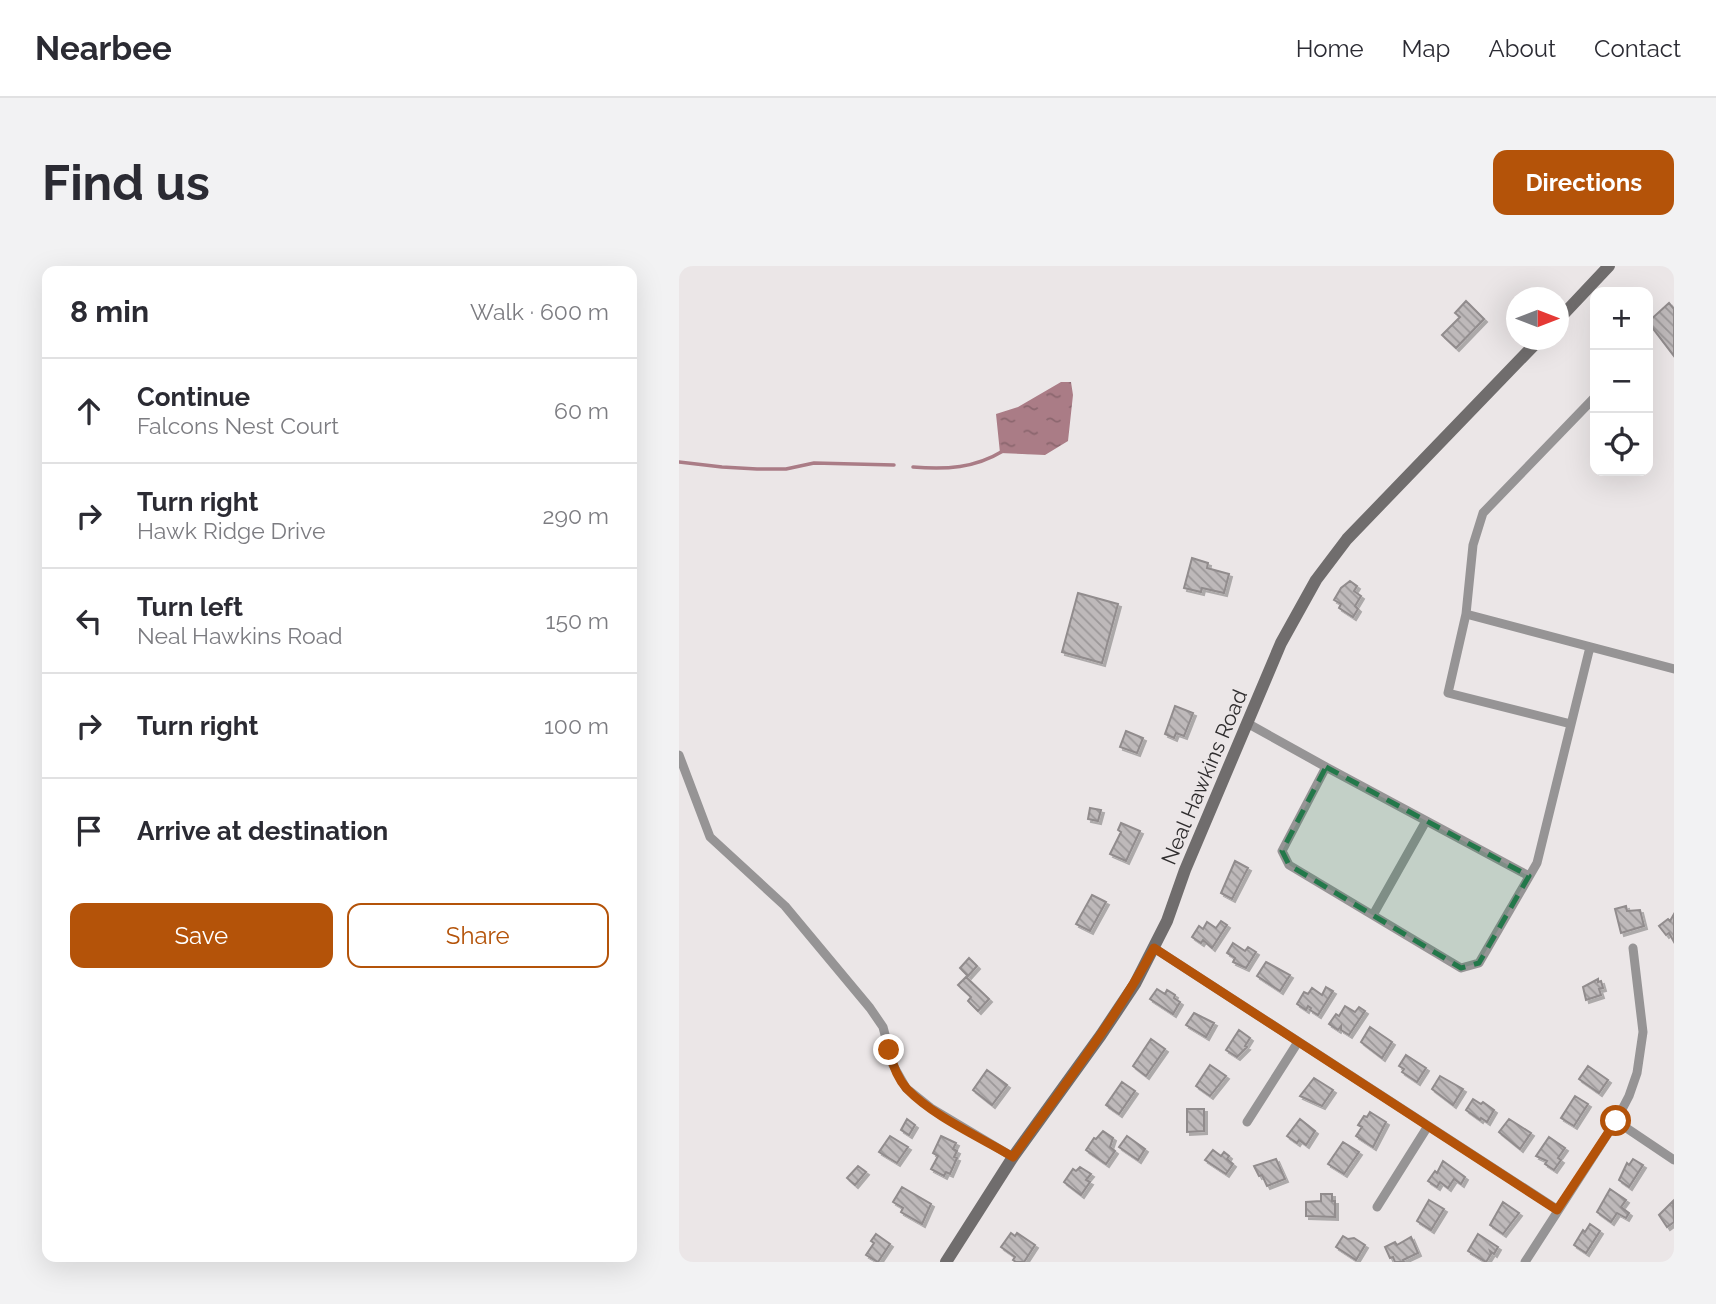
<!DOCTYPE html>
<meta charset="utf-8">
<style>
:root{--surface:#fff;--page:#f2f2f3;--text:#2b2b33;--muted:#7c7c81;--line:#e1e1e2;--accent:#b45309}
body{margin:0;font-family:Raleway,sans-serif;background:var(--page);color:var(--text)}
.controls{position:absolute;right:21px;top:21px;display:grid;overflow:hidden;border-radius:14px;box-shadow:0 7px 28px #0002}
.controls button{width:63px;height:63px;display:grid;place-items:center;padding:0;border:0;border-bottom:2px solid var(--line);background:var(--surface);color:var(--text);font:35px sans-serif}
.compass{position:absolute;left:827px;top:21px;width:63px;height:63px;border-radius:50%;background:var(--surface);box-shadow:0 7px 28px #0002;rotate:90deg}
.stop{position:absolute;width:21px;height:21px;margin:-16px;border:5px solid #b45309;border-radius:50%;background:#fff}
.stop.end{background:#b45309;border-color:#fff;box-shadow:0 2px 7px #0008}
.list{margin:0;padding:0;list-style:none}
h2{display:flex;justify-content:space-between;align-items:center;height:91px;margin:0;padding:0 28px;font-size:30px}
h2 small{font-size:23px;font-weight:400;color:var(--muted)}
.list li{display:grid;grid-template-columns:46px 1fr auto;gap:21px;align-items:center;box-sizing:border-box;height:105px;padding:0 28px;border-top:2px solid var(--line)}
.list b{display:block;font-size:26px;white-space:nowrap}
.list p{margin:0;font-size:23px;white-space:nowrap;color:var(--muted)}
.list em{font-size:23px;font-style:normal;color:var(--muted)}
.actions{display:flex;gap:14px;padding:21px 28px}
.actions a{flex:1;padding:16px 0;border:2px solid var(--accent);border-radius:14px;text-align:center;font-size:24px;color:var(--accent)}
.actions .main{background:var(--accent);color:#fff}
.icon{flex:none;width:38px;height:38px;fill:none;stroke:currentColor;stroke-width:2;stroke-linecap:round;stroke-linejoin:round}
.map{position:relative;flex:none;width:995px;height:996px;overflow:hidden;border-radius:14px}
header{display:flex;align-items:center;gap:42px;box-sizing:border-box;height:98px;padding:0 35px;background:var(--surface);border-bottom:2px solid var(--line)}
header strong{font-size:33px}
nav{display:flex;gap:38px;margin-inline-start:auto;font-size:24px}
.intro{display:flex;align-items:center;justify-content:space-between;box-sizing:border-box;height:168px;padding:0 42px}
h1{margin:0;font-size:49px}
.button{padding:18px 32px;border-radius:14px;background:var(--accent);color:#fff;font-size:24px;font-weight:700}
main{display:flex;gap:42px;padding:0 42px}
aside{flex:1;background:var(--surface);border-radius:14px;box-shadow:0 7px 28px #0002}
.map>svg:first-child{display:block}
</style>
<header>
<strong>Nearbee</strong>
<nav><a>Home</a><a>Map</a><a>About</a><a>Contact</a></nav>
</header>
<div class="intro"><h1>Find us</h1><a class="button">Directions</a></div>
<main>
<aside>
<h2>8 min<small>Walk · 600 m</small></h2>
<ul class="list">
<li><svg class="icon" aria-label="ahead" viewBox="0 0 24 24"><path d="M12 20V5M6 11l6-6 6 6"/></svg><div><b>Continue</b><p>Falcons Nest Court</p></div><em>60 m</em></li>
<li><svg class="icon" aria-label="right" viewBox="0 0 24 24"><path d="M7 20v-9h11M14 6l5 5-5 5"/></svg><div><b>Turn right</b><p>Hawk Ridge Drive</p></div><em>290 m</em></li>
<li><svg class="icon" aria-label="left" viewBox="0 0 24 24"><path d="M17 20v-9H6M10 6l-5 5 5 5"/></svg><div><b>Turn left</b><p>Neal Hawkins Road</p></div><em>150 m</em></li>
<li><svg class="icon" aria-label="right" viewBox="0 0 24 24"><path d="M7 20v-9h11M14 6l5 5-5 5"/></svg><div><b>Turn right</b></div><em>100 m</em></li>
<li><svg class="icon" aria-label="arrive" viewBox="0 0 24 24"><path d="M6 21V4h12l-3 4 3 4H6"/></svg><div><b>Arrive at destination</b></div></li>
</ul>
<div class="actions"><a class="main">Save</a><a>Share</a></div>
</aside>
<div class="map">
<svg width="995" height="996" viewBox="0 0 995 996">
<defs>
<pattern id="water-ripples" width="26" height="14" patternUnits="userSpaceOnUse" patternTransform="scale(1.75)"><rect width="26" height="14" fill="#aa7c86"/><path d="M2 4q2-2 4 0t4 0M15 11q2-2 4 0t4 0" fill="none" stroke="#8b666e"/></pattern>
<pattern id="building-back-hatch" width="6" height="6" patternUnits="userSpaceOnUse" patternTransform="scale(1.75)"><rect width="6" height="6" fill="#beb9ba"/><path d="M-1 5l2 2M0 0l6 6M5-1l2 2" fill="none" stroke="#9b9798"/></pattern>
<filter id="shadow"><feDropShadow dx="3" dy="3" stdDeviation="0" flood-color="#0004"/></filter>
</defs>
<rect width="100%" height="100%" fill="#ebe6e7"/>
<path fill="url(#water-ripples)" d="M382 116H392L394 129 389 175 366 189 321 187 317 148 339 141Z"/>
<g fill="none" stroke-linecap="round" stroke-linejoin="round">
<path stroke="#aa7c86" stroke-width="3.5" d="M0 196 43 201 78 203H107L135 197 215 199
M234 201C267 204 296 202 324 185"/>
</g>
<path fill="url(#building-back-hatch)" stroke="#918c8d" stroke-width="2" filter="url(#shadow)" d="M787 35 805 53 777 82 763 69 781 51 776 47Z
M990 37 995 43V90L969 56Z
M513 292 529 297 528 302 550 308 545 327 523 322 522 326 505 322Z
M671 315 678 320 675 325 682 330 676 340 679 343 674 351 660 342 662 338 655 334 662 322Z
M399 327 439 338 423 397 383 386Z
M496 440 514 447 505 470 497 467 495 472 486 468Z
M447 465 464 472 458 487 441 481Z
M411 542 422 544 419 555 409 553Z
M442 557 461 565 447 595 431 588 442 566 439 564Z
M556 595 569 602 553 633 542 627Z
M413 629 427 636 411 665 397 658Z
M947 640 948 645 961 644 965 660 942 667 936 643Z
M995 648V676L990 667 987 669 980 660 989 653 991 655Z
M542 655 548 659 533 682 524 674 522 677 513 671 520 660 524 663 528 656 537 662Z
M554 677 566 685 569 681 577 686 567 702 554 696 556 692 548 687Z
M290 692 298 700 289 710 281 702Z
M587 696 611 709 601 725 578 710Z
M287 711 310 733 299 745 289 735 292 731 279 719Z
M919 713V716L922 715 924 722 920 723 922 729 907 734 904 721Z
M647 721 654 725 639 749 631 744 632 742 629 740 627 744 618 738 625 726 629 728 633 722 643 729Z
M478 723 486 728 488 724 496 729 495 732 501 736 494 748 471 733Z
M666 740 676 746 680 741 686 745 670 769 662 764V760L659 764 650 758 657 748 660 750Z
M515 747 535 757 527 771 507 759Z
M691 761 713 776 703 792 682 776Z
M560 764 571 772 566 780 568 781 558 791 547 784Z
M472 773 486 783 467 810 454 800Z
M727 789 747 802 738 816 723 806 725 803 720 800Z
M531 799 547 810 531 830 517 820Z
M909 800 929 814 920 827 900 813Z
M308 804 328 819 313 839 294 824Z
M761 810 784 823 774 839 753 823Z
M635 812 654 824 643 840 621 830Z
M443 816 456 825 440 848 427 839Z
M896 830 909 838 895 860 882 852Z
M794 833 802 838 804 836 815 844 808 856 802 852 801 854 787 844Z
M508 843H525V865L508 866Z
M691 846 707 856 694 881 677 870 683 861 679 859 685 850 688 851Z
M228 853 236 859 230 869 222 864Z
M621 853 636 865 627 879 620 874 618 877 608 870Z
M830 853 852 867 841 883 820 866Z
M424 865 434 872 431 881 436 885 427 898 407 884 415 872 417 873Z
M211 870 229 881 218 897 200 886Z
M262 870 277 877 274 883 278 885 275 891 278 892 271 908 267 906 265 910 252 903 259 890 254 887Z
M448 870 466 883 459 894 440 881Z
M870 871 886 882 879 892 882 894 875 904 866 898 868 895 857 890Z
M664 876 680 886 665 908 649 898Z
M534 884 542 890 545 886 550 890 548 893 554 898 547 908 526 894Z
M597 893 606 913 588 920 583 909 580 910 575 900Z
M954 893 964 899 950 921 940 914 948 897 950 899Z
M764 895 786 911 782 918 775 913 769 922 761 916 758 921 749 915 756 905 758 907Z
M179 900 187 906 176 919 168 912Z
M401 901 412 908 407 914 411 916 402 929 385 916 394 903 397 905Z
M223 921 252 938 243 958 222 946 224 942 214 936Z
M931 923 947 934 942 941 950 947 947 952 938 947 932 956 918 946Z
M642 928H653V935H656V951L627 950V936L642 935Z
M750 934 765 943 752 964 738 955Z
M994 935 995 956 988 961 980 949Z
M824 936 840 947 824 968 811 959Z
M911 958 921 965 907 987 895 979 904 964 906 966Z
M332 967 336 970 338 967 356 979 345 996H337L334 994 336 991 322 981Z
M197 968 211 978 199 996 187 989 195 977 192 975Z
M799 968 819 981 815 988 811 985 812 988 807 996 789 985Z
M664 970 669 973 675 972 686 979 677 994 657 981Z
M732 971 739 987 724 994 725 996H716L714 991 711 992 706 981 716 976 718 979Z"/>
<g fill="none" stroke-linecap="round" stroke-linejoin="round">
<path stroke="#969495" stroke-width="9" d="M787 348 995 403
M568 457 647 501 603 585 610 599 782 702 800 697 858 597 911 381
M892 458 769 427 787 348 794 279 804 247 916 131
M0 489 31 571 106 640 191 742 204 761 214 799 227 822 252 842 334 891
M647 501 850 610
M694 649 747 555
M475 682 879 944
M937 855 995 894
M568 856 619 776
M698 941 749 860
M846 996 937 855 950 830 958 807 964 766 954 682"/>
<path stroke="#706d6d" stroke-width="12" d="M880 53 930 0
M267 996 334 891 422 769 456 718 488 655 506 604 602 377 637 314 668 273 860 74"/>
</g>
<g fill="none" stroke-linecap="round" stroke-linejoin="round">
<path stroke="#b45309" stroke-width="9" d="M210 784C213 797 219 813 228 823 255 851 301 871 334 891 383 822 435 756 475 682L878 944 937 855"/>
</g>
<path fill="#23784a" fill-opacity="0.2" stroke="#23784a" stroke-width="5" stroke-dasharray="14 9" stroke-linejoin="round" d="M647 501 850 610 800 697 782 702 610 599 603 585Z"/>
<g text-anchor="middle" dominant-baseline="central" stroke-width="6" stroke-linejoin="round" paint-order="stroke">
<g font-size="21" fill="#2f2d2e" stroke="#ebe6e7">
<text transform="translate(525 511) rotate(-67)">Neal Hawkins Road</text>
</g>
</g>
</svg>
<div class="controls">
<button>+</button>
<button>−</button>
<button><svg class="icon" aria-label="locate" viewBox="0 0 24 24"><circle cx="12" cy="12" r="6"/><path d="M12 2v4M12 18v4M2 12h4M18 12h4"/></svg></button>
</div>
<svg class="compass" viewBox="-18 -18 36 36"><path d="M0-13l5 13h-10z" fill="#e53935"/><path d="M0 13l5-13h-10z" fill="#7c7c81"/></svg>
<div class="stop" style="left:937px;top:855px"></div>
<div class="stop end" style="left:210px;top:784px"></div>
</div>
</main>
